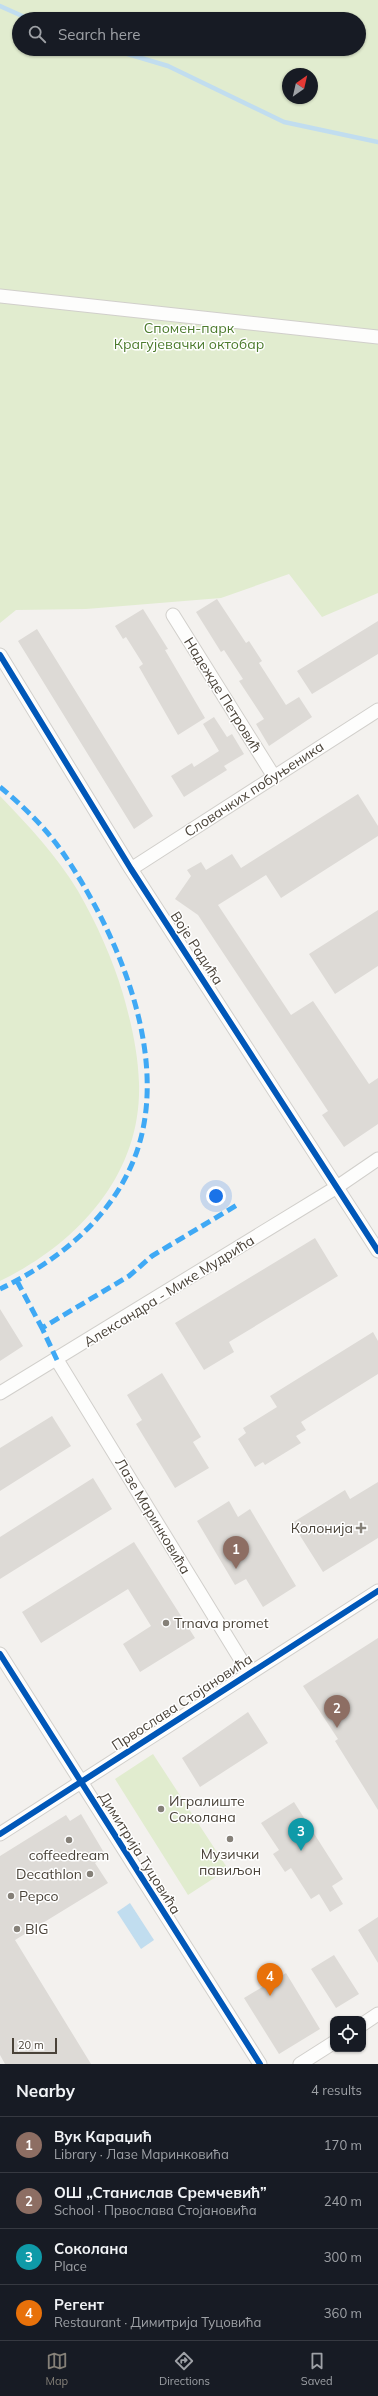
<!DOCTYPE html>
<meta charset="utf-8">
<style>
:root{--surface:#171b24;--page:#20242c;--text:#f1f3f6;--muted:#9ea1a6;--line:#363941;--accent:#858078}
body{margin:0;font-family:Mulish,sans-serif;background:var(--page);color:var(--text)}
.controls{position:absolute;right:12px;bottom:12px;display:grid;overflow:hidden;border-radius:8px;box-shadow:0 1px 3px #0004}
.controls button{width:36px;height:36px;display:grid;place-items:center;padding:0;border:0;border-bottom:1px solid var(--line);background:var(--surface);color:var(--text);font:20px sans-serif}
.compass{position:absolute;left:282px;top:68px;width:36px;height:36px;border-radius:50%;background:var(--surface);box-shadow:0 1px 3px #0004;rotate:34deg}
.scale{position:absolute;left:12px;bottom:10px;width:45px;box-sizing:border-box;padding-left:4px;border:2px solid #4a4339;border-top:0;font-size:11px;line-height:14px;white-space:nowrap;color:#4a4339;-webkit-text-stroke:3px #fff;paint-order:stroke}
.you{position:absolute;left:216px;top:1196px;width:14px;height:14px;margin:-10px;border:3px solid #fff;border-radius:50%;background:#1a73e8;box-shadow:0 0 0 6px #1a73e833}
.badge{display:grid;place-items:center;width:26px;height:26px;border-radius:50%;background:var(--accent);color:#fff;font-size:13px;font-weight:700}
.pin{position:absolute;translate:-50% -33px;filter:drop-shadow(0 1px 2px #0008)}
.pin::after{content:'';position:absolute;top:21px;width:14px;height:12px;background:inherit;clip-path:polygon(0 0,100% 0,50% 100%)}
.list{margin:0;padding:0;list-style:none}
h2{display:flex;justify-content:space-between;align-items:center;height:52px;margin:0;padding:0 16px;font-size:17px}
h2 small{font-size:13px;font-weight:400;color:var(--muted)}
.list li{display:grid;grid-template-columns:26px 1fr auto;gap:12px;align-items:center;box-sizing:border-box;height:56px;padding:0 16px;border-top:1px solid var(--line)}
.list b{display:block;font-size:15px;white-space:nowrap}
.list p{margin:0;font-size:13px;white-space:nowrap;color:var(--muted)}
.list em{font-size:13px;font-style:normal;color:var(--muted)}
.icon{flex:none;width:22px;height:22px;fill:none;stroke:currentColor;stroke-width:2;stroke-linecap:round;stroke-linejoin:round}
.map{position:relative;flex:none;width:378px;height:2064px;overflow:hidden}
.search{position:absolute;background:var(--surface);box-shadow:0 1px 3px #0004;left:12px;right:12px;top:12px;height:44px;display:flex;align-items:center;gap:10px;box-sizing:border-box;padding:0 14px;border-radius:22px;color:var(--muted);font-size:15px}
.sheet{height:276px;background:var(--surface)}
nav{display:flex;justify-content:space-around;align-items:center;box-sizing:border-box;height:56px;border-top:1px solid var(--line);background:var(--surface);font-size:11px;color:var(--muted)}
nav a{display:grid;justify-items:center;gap:2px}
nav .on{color:var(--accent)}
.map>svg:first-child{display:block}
</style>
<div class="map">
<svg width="378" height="2064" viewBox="0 0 378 2064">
<rect width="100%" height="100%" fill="#f3f1ee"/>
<path fill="#e1eccf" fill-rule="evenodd" d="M0 0H378V593L322 617 289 574 221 598 86 609 16 610 0 623ZM19 19H359V49H19ZM288 74H312V98H288Z
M0 796C28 825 57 856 78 891 97 924 112 958 123 994 131 1022 138 1052 139 1083 142 1174 78 1243 0 1281Z
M153 1754 228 1869 188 1895 115 1779Z"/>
<path fill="#c1ddef" d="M130 1903 154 1940 141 1949 117 1912Z"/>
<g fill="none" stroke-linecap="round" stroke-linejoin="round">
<path stroke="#c1ddef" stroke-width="4.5" d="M0 6 29 19
M111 49 168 66 284 122 378 142"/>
</g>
<path fill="#dddad6" d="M217 599 246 643 249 641 262 661 259 663 286 705 299 697 312 717 269 746 256 724 264 719 239 681 243 679 224 650 221 652 196 612Z
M143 609 168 649 165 650 205 718 178 735 139 667 143 664 126 637 123 639 115 626Z
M378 621V654L312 694 297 671Z
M37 629 153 816 134 829 18 641Z
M214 717 227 737 232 734 244 754 224 766 227 770 184 797 171 776 192 763 194 767 219 751 203 724Z
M358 794 378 826V836L281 898 266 875 218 905 291 1015 313 1001 369 1084 378 1078V1124L344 1147 322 1115 328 1111 198 915 175 899 191 876 187 870 201 862 206 870 232 854 241 868Z
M378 910V966L335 994 309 954Z
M315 1238 338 1276 229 1342 234 1352 204 1370 175 1323Z
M0 1309 23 1346 0 1361Z
M373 1332 378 1341V1374L301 1422 306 1430 296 1436 301 1443 265 1465 263 1462 255 1467 238 1439 246 1433 243 1428 277 1407 270 1396Z
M162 1373 201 1437 193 1442 209 1468 175 1488 136 1424 142 1420 127 1395Z
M52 1416 71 1446 0 1491V1448Z
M93 1478 112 1509 0 1579V1537Z
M378 1482V1538L323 1572 292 1523 345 1490 350 1499Z
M229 1501 238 1517 250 1509 296 1586 263 1607 246 1579 235 1585 197 1521Z
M134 1542 195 1638 140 1672 123 1644 151 1626 128 1589 41 1643 22 1612Z
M378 1638V1810L335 1741 338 1739 303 1686Z
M248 1712 268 1743 200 1787 182 1758Z
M294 1802 343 1879 332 1886 343 1904 330 1912 319 1894 311 1899 291 1868 285 1872 273 1854 279 1850 261 1823Z
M81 1814 106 1856 95 1863 108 1883 15 1940 91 2064H5L0 2055V1856L66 1815 70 1821Z
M378 1917V1963L358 1930Z
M334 1955 359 1994 336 2008 311 1969Z
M286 1973 320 2029 279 2054 244 1998Z"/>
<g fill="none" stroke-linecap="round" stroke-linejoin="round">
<defs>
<path id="street" d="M0 296 378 337
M173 615 273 775
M0 655 131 869 378 1251
M131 869 378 710
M57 1360 249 1673
M0 1393 337 1187 378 1159
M0 1654 260 2064
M0 1834 378 1591
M363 2024 378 2014
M300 2064 333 2043"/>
</defs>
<use href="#street" stroke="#d1cfcb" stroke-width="15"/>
<use href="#street" stroke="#fdfdfc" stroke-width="13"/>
<path stroke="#3fa9f5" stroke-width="5" stroke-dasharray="10 5" stroke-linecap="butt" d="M0 787C23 806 46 828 63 853 119 935 175 1065 132 1164 107 1222 56 1262 0 1289
M17 1281 42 1328
M57 1360 42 1328 129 1276 152 1256 237 1205"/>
<defs>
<path id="cycleway" d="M0 655 131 869 378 1251
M0 1654 260 2064
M0 1834 378 1591"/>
</defs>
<use href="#cycleway" stroke="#fff" stroke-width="8"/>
<use href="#cycleway" stroke="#0057b8" stroke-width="6"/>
</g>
<g fill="#858078" stroke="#fff" stroke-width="1.5">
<path d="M359 1522h4v4h4v4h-4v4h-4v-4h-4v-4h4z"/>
<circle cx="166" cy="1623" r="4"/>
<circle cx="161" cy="1809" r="4"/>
<circle cx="230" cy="1839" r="4"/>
<circle cx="69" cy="1840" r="4"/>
<circle cx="90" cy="1874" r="4"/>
<circle cx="11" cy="1896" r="4"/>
<circle cx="17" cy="1929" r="4"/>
</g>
<g text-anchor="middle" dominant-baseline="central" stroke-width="3" stroke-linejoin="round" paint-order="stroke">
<g font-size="14" fill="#4c7b2d" stroke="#fff">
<text x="189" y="328">Спомен-парк<tspan x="189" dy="16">Крагујевачки октобар</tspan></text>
</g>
<g font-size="14" fill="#4a4339" stroke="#fff">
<text transform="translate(223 695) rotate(58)">Надежде Петровић</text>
<text transform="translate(254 789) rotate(-33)">Словачких побуњеника</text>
<text transform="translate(197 948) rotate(57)">Воје Радића</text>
<text transform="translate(169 1291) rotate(-32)">Александра - Мике Мудрића</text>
<text transform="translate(153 1516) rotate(59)">Лазе Маринковића</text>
<text transform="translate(182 1702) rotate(-33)">Првослава Стојановића</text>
<text transform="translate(140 1853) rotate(58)">Димитрија Туцовића</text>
</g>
<g font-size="14" fill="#4a4339" stroke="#fff" text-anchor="start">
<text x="353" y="1528" text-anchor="end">Колонија</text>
<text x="174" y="1623">Trnava promet</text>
<text x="169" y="1801">Игралиште<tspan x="169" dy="16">Соколана</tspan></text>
<text x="230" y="1854" text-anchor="middle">Музички<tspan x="230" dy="16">павиљон</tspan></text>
<text x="69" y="1855" text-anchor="middle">coffeedream</text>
<text x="82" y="1874" text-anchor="end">Decathlon</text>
<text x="19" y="1896">Pepco</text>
<text x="25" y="1929">BIG</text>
</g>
</g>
</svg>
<div class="controls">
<button><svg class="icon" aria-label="locate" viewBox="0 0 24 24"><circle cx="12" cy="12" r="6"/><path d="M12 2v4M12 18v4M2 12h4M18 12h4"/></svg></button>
</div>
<svg class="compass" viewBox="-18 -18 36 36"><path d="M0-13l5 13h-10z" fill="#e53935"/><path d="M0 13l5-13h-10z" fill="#9ea1a6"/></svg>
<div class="scale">20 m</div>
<div class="you"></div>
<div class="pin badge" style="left:236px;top:1569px;background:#8d6e63">1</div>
<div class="pin badge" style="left:337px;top:1728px;background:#8d6e63">2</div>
<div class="pin badge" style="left:301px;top:1851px;background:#0f9aa8">3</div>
<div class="pin badge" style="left:270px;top:1996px;background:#e8710a">4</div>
<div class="search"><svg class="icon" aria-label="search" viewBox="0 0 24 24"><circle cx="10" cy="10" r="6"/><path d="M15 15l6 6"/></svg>Search here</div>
</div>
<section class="sheet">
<h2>Nearby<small>4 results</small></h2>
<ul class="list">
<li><span class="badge" style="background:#8d6e63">1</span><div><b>Вук Караџић</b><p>Library · Лазе Маринковића</p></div><em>170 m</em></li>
<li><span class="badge" style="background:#8d6e63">2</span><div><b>ОШ „Станислав Сремчевић”</b><p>School · Првослава Стојановића</p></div><em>240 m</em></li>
<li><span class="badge" style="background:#0f9aa8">3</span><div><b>Соколана</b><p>Place</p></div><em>300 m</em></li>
<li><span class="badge" style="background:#e8710a">4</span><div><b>Регент</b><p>Restaurant · Димитрија Туцовића</p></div><em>360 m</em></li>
</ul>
</section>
<nav>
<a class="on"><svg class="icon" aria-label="map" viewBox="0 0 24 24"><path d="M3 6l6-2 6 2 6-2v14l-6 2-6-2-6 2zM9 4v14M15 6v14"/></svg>Map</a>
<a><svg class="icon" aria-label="directions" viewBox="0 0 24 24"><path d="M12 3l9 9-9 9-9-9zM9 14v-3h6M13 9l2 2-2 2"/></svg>Directions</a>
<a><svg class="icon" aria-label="saved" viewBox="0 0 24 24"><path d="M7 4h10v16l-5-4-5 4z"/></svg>Saved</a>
</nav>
